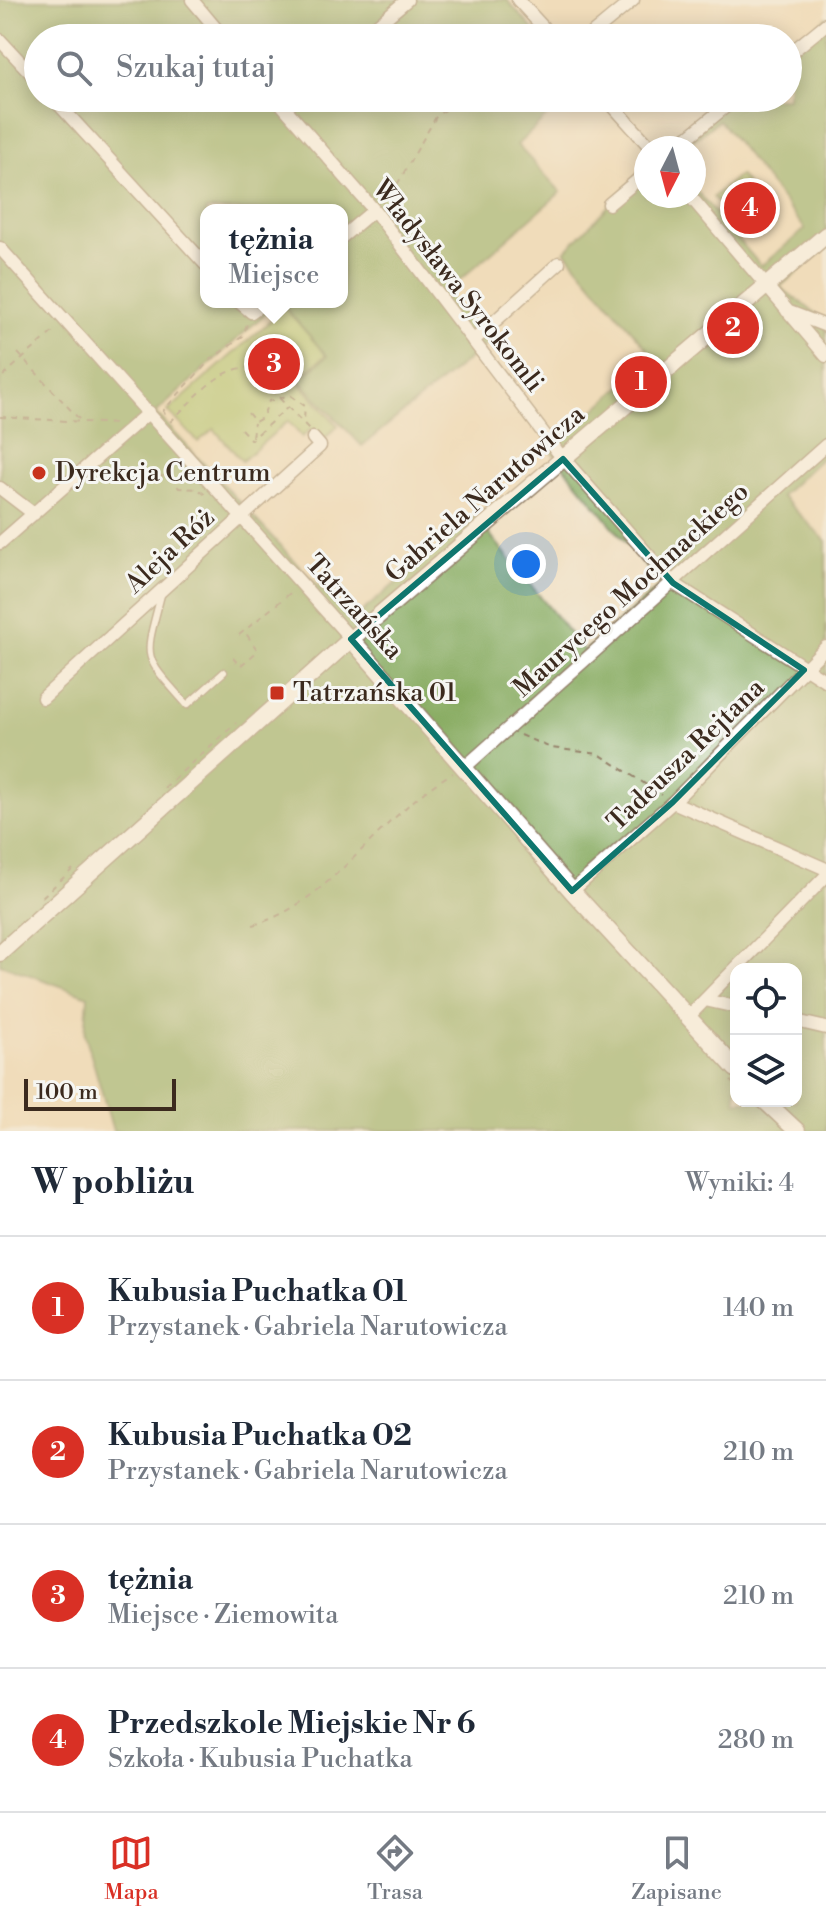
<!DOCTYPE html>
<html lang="pl">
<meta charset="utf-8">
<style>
:root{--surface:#fff;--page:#f6f6f7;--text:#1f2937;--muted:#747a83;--line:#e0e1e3;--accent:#d93025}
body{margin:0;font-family:"Libre Bodoni",serif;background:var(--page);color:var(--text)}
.controls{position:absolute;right:24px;bottom:24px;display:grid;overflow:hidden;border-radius:16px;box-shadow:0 4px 20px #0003}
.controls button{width:72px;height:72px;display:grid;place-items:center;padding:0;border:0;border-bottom:2px solid var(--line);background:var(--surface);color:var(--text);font:40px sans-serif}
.compass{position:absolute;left:634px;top:136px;width:72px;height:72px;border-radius:50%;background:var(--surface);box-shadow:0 4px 20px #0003;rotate:186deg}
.scale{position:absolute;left:24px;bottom:20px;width:152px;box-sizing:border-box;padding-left:8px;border:4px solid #3b2a1e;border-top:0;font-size:22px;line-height:28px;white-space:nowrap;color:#3b2a1e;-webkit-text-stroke:6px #f6f6f2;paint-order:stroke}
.you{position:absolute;left:526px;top:564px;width:28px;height:28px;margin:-20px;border:6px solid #fff;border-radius:50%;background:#1a73e8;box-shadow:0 0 0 12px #1a73e833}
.badge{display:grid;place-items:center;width:52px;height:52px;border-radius:50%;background:var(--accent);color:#fff;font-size:26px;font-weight:700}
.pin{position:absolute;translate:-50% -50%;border:4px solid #fff;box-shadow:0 2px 8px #0006}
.popup{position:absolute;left:200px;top:204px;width:148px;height:104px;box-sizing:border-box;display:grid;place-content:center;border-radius:16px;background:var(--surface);filter:drop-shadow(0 2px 6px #0005);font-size:26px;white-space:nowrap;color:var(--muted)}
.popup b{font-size:30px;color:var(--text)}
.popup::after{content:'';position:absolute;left:50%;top:100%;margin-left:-16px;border:16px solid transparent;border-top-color:var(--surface)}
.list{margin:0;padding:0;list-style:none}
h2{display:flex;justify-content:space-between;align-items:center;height:104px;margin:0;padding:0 32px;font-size:34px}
h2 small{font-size:26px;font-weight:400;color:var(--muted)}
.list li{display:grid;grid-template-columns:52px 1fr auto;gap:24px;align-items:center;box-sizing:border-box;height:144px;padding:0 32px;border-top:2px solid var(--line)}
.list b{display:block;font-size:30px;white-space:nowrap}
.list p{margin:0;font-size:26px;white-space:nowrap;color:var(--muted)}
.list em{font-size:26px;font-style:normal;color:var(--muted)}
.icon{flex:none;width:44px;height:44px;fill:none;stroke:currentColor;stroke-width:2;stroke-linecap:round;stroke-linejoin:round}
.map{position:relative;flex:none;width:826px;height:1131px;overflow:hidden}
.search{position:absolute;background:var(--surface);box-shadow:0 4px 20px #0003;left:24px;right:24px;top:24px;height:88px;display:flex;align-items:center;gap:20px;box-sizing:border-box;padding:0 28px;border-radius:44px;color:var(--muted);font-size:30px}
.sheet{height:680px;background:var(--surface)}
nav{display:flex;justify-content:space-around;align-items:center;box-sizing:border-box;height:112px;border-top:2px solid var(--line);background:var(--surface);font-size:22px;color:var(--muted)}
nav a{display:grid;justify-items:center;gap:4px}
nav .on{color:var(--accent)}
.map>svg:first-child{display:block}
</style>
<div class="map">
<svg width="826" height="1131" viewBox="0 0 826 1131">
<rect width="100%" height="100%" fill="#f6f6f2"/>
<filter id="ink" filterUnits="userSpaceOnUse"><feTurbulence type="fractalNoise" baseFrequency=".0125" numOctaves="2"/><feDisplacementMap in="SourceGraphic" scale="16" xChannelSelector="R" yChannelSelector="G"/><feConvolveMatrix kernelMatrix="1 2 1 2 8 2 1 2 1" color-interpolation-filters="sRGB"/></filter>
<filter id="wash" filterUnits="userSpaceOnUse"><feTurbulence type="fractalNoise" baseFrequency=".006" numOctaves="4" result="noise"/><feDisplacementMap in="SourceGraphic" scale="32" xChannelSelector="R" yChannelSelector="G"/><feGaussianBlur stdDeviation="1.8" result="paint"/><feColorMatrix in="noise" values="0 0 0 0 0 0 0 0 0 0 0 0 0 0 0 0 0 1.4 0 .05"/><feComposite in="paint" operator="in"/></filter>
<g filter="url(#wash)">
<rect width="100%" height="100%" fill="#f0dcba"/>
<path fill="#a8c46a" stroke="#727744" stroke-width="2" d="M739 175 770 211 745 233 713 197Z
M285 308 327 354 297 380 338 426 322 441 311 429 302 437 288 421 242 461 214 429 198 442 168 411Z"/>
<path fill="#86aa5e" stroke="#606a3e" stroke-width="2" fill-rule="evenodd" d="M0 0H507L541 38H38V98H566L517 145 561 192 446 292 487 344 362 446 299 380 327 356 280 302H342V210H206V302H278L156 413 351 621 475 516 584 651 661 585 550 450 654 357 565 251 646 167V196H694V188L761 266 805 229 719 120 684 148H668L728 98H788V49L826 18V248L780 287 826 321V454L781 496 826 541V1131H113L85 1034 88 996 0 964ZM736 969H796V1101H736Z"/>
</g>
<g filter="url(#ink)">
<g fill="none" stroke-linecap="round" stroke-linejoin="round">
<defs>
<path id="lane" d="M161 595C144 662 141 653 187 705L224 672"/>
<path id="street" d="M192 0 224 38
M518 0 553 38
M362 38 407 0
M587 38 633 0
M0 40 38 81
M788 55 826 24
M53 98 206 265
M276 98 374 210 557 451 673 583 826 681
M606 98 651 148
M675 148 736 98
M690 196 826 356
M609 204 646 173
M342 237 374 210
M0 248 351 639
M239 302 251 312 265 302
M787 311 826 326
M473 341 559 263
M0 488 34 514
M0 543 149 412
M43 698 320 446 313 438
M465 767 826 445
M673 802 826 869
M572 891 673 802 826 647
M705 1000 736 1007
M689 1016 826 876
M796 1021 826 1028"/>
<path id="secondary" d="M351 639 572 891 736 1069
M0 953 351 639 826 235
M765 1101 797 1131"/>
</defs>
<use href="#lane" stroke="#96836c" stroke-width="9"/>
<use href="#street" stroke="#96836c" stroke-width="15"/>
<use href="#secondary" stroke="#96836c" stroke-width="19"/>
<path stroke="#96836c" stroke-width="2" stroke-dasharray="6 6" stroke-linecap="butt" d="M382 203 398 183 437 115 466 98
M18 353 80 420
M256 366 257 354 267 344H279L291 354 290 369 283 380 269 383
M3 376 56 329
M261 377 269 368 280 367 281 361 276 355 269 357V368
M248 413 255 422 262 418 269 401 290 395 305 406 304 420
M165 414 163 411 209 361 243 336 247 324
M0 417 118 424
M170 422C194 400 220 363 256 368L260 378 309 429
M241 429 251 440 288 407
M252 437 254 423
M98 470 170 477 179 488 198 489 209 498
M239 635 294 590
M233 658 240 666 258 651 245 632
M520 735 551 748 599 754 662 795
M164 788 236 723
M42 897 73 869
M253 925C331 904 381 813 453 773
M731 1081 736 1087"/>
<use href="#lane" stroke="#fff" stroke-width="6"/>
<use href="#street" stroke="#fff" stroke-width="12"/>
<use href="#secondary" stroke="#fff" stroke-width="16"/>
</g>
</g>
<path d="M0 0H826V1131H0ZM563 459 673 583 804 670 673 802 572 891 351 639Z" fill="#f0dcba" fill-opacity=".55" fill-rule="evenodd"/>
<path fill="none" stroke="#0f766e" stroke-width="6" stroke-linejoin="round" d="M563 459 673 583 804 670 673 802 572 891 351 639Z"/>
<g fill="#c8321e" stroke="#f6f6f2" stroke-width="3">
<circle cx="39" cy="473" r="8"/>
<rect x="269" y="685" width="16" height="16" rx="4"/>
</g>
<g text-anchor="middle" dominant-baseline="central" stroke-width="6" stroke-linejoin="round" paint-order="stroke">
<g font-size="26" fill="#3b2a1e" stroke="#f6f6f2">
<text transform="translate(458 286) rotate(52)">Władysława Syrokomli</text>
<text transform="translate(485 494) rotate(-41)">Gabriela Narutowicza</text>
<text transform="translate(170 551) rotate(-43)">Aleja Róż</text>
<text transform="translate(631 590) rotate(-42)">Maurycego Mochnackiego</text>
<text transform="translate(354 607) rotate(48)">Tatrzańska</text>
<text transform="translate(686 755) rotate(-44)">Tadeusza Rejtana</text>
</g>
<g font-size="26" fill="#3b2a1e" stroke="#f6f6f2" text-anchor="start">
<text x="55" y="473">Dyrekcja Centrum</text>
<text x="293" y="693">Tatrzańska 01</text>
</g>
</g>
</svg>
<div class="controls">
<button><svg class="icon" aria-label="locate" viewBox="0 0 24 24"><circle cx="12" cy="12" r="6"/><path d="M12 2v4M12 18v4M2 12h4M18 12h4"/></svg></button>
<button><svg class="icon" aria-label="layers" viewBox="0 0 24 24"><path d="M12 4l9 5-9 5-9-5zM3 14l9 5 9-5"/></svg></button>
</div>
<svg class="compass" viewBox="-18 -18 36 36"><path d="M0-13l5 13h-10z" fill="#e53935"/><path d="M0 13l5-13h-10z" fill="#747a83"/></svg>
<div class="scale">100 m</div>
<div class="you"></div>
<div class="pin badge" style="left:641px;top:382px">1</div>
<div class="pin badge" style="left:733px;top:328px">2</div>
<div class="pin badge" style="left:274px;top:364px">3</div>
<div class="popup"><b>tężnia</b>Miejsce</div>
<div class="pin badge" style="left:750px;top:208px">4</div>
<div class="search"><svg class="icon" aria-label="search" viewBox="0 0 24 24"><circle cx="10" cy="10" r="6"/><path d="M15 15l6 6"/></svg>Szukaj tutaj</div>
</div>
<section class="sheet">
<h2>W pobliżu<small>Wyniki: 4</small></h2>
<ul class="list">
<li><span class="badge">1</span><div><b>Kubusia Puchatka 01</b><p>Przystanek · Gabriela Narutowicza</p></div><em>140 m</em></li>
<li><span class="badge">2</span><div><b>Kubusia Puchatka 02</b><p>Przystanek · Gabriela Narutowicza</p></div><em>210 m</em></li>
<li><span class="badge">3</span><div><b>tężnia</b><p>Miejsce · Ziemowita</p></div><em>210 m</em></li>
<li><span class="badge">4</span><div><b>Przedszkole Miejskie Nr 6</b><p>Szkoła · Kubusia Puchatka</p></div><em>280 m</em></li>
</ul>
</section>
<nav>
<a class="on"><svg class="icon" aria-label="map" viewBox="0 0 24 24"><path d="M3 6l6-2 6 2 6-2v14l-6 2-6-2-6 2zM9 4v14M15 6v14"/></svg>Mapa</a>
<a><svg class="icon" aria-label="directions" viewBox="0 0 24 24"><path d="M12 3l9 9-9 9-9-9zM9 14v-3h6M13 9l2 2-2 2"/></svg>Trasa</a>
<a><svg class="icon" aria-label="saved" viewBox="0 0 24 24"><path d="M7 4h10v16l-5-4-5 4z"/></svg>Zapisane</a>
</nav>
